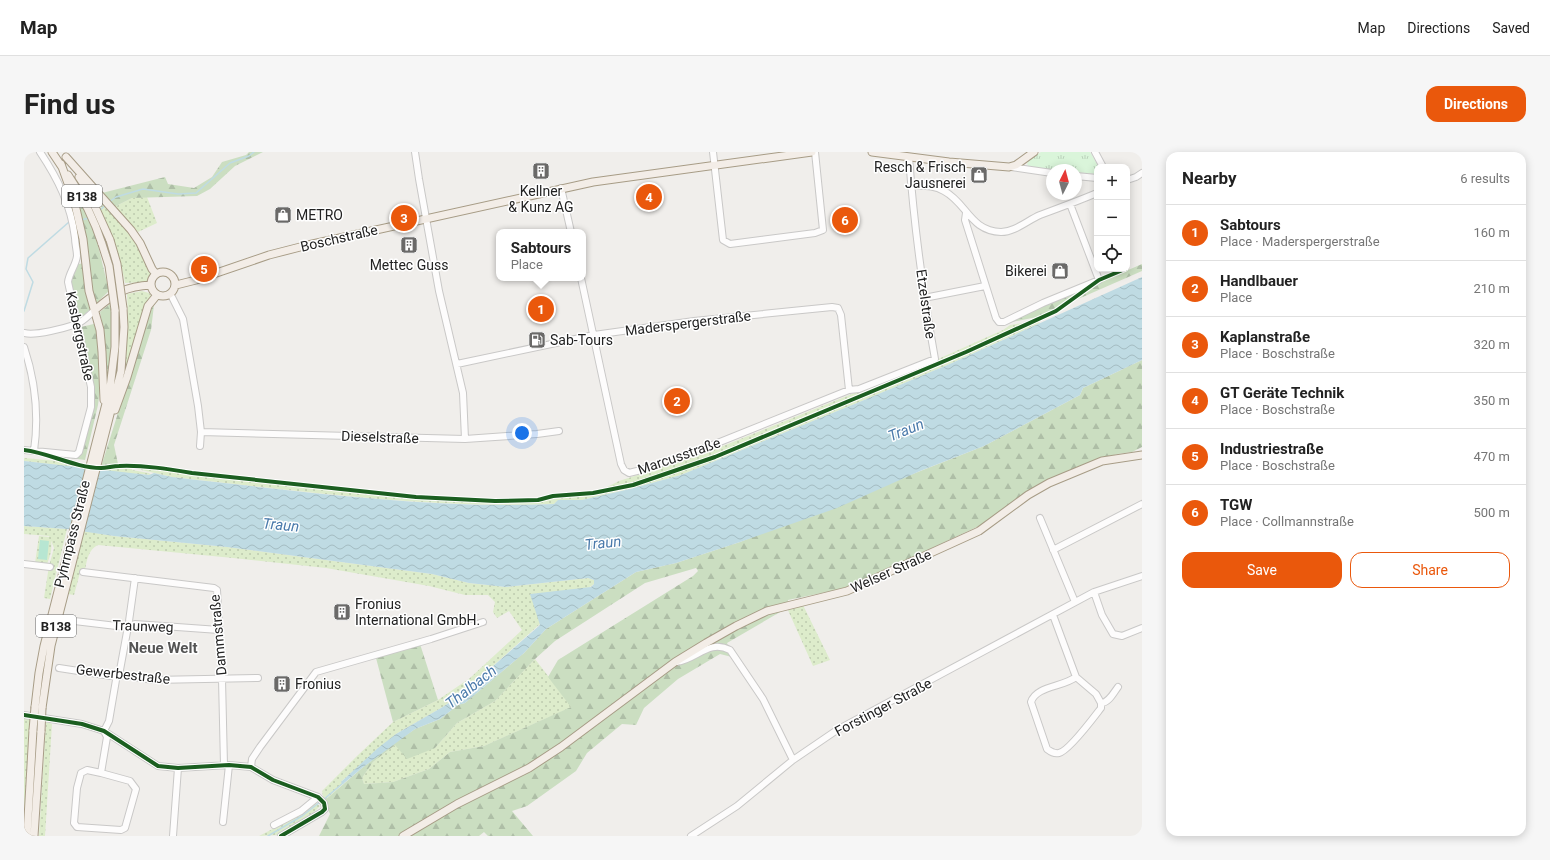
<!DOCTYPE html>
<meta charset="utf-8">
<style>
:root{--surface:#fff;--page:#f6f6f6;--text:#222;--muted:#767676;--line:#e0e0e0;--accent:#ea580c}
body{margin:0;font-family:Roboto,sans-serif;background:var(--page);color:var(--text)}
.controls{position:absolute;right:12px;top:12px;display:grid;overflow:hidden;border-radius:8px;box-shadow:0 2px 10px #0003}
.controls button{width:36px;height:36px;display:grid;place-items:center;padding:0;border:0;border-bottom:1px solid var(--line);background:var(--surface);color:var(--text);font:20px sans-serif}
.compass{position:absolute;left:1022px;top:12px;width:36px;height:36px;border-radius:50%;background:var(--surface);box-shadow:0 2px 10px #0003;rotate:6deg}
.you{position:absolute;left:498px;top:281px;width:14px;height:14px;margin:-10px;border:3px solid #fff;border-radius:50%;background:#1a73e8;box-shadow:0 0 0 6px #1a73e833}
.badge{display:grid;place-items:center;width:26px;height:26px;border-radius:50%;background:var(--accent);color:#fff;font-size:13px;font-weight:700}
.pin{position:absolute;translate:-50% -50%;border:2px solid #fff;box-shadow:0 1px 4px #0006}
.popup{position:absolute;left:472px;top:77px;width:90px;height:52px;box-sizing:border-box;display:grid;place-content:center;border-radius:8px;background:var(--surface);filter:drop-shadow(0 1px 3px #0005);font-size:13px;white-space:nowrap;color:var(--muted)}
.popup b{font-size:15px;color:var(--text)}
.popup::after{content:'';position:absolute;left:50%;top:100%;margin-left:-8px;border:8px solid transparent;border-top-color:var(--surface)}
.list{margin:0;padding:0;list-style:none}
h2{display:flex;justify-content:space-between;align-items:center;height:52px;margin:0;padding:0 16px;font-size:17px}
h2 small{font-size:13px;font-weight:400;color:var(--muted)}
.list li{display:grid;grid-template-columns:26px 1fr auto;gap:12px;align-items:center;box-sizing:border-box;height:56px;padding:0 16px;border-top:1px solid var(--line)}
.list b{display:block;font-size:15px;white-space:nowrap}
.list p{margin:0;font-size:13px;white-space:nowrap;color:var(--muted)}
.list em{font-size:13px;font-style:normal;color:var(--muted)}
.actions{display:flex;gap:8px;padding:12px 16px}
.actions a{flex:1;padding:9px 0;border:1px solid var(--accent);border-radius:12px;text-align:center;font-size:14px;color:var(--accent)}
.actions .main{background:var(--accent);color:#fff}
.icon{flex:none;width:22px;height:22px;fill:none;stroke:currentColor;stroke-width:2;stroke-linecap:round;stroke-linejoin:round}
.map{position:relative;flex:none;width:1118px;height:684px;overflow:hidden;border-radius:12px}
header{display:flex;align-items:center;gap:24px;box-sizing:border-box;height:56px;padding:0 20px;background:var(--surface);border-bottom:1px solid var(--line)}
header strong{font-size:19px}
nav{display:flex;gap:22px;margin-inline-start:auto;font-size:14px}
.intro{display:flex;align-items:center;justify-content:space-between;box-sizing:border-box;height:96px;padding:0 24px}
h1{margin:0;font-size:28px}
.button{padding:10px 18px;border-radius:12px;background:var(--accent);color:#fff;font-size:14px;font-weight:700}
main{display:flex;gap:24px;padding:0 24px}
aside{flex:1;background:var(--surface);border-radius:12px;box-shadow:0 2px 10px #0003}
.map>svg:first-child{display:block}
</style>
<header>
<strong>Map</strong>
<nav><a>Map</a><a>Directions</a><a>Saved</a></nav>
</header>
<div class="intro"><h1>Find us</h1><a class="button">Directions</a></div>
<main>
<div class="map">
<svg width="1118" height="684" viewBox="0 0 1118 684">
<defs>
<pattern id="grass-dots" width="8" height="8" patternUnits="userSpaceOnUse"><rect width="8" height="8" fill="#ddeccb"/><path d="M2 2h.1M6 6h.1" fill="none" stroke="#bdcaae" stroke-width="1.8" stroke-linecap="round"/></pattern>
<pattern id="forest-firs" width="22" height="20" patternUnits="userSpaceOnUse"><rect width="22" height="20" fill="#cbdec1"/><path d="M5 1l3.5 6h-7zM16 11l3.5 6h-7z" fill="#aebea6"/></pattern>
<pattern id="park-tufts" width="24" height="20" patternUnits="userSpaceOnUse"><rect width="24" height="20" fill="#daf5da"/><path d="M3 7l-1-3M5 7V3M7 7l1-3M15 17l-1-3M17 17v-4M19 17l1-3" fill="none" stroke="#bbd2bb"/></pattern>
<pattern id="water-waves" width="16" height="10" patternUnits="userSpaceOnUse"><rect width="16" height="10" fill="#bfdbe3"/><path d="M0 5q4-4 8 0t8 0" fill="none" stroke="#a4bcc2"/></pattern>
</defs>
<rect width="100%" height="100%" fill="#f0eeeb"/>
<path fill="url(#grass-dots)" d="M68 40 113 90 129 122 122 130 101 131C95 99 82 70 68 40Z
M123 45 133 71 114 80 90 55 108 46Z
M118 139 125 141 128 145 97 236C103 204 105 174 103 142Z
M1013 169 1016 171 928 211 833 251 657 323 606 337 558 348H535L530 352C403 357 275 339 148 325L113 317 112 315 214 328 397 347 485 351 514 350 531 345 567 343 595 329 679 302 912 208 979 178 986 173Z
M0 306 45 310 60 314 59 316 0 309Z
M94 314 107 315 108 318 125 321 127 323 78 319 79 317Z
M0 374 43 377 26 447 20 446 25 414 30 396 25 384 0 382Z
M60 379 90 384 203 395 408 422 445 431 482 435 564 426 570 428V432L516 472 434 545 417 556 372 582 320 627 317 630 319 632 300 649 298 639 333 604 369 570 414 548 446 526 498 478 485 459 473 466 469 460 471 450 464 443H441L405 434 302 416 209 406 74 393C64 398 63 408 61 418L57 417 50 443 44 442Z
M15 384 26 385C29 395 27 402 23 412L11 411Z
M779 453 806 508 789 514 763 456Z
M511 507 548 555 460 594 426 600 405 617 369 630 340 632 338 626 349 610 371 593 411 596 433 571 471 549Z
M0 566 7 567 0 661Z
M22 570 28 572 21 684H15Z
M292 651 296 654 290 660 253 683 235 684 276 663Z"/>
<path fill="url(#forest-firs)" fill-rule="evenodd" d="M225 0H239L211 14 186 37 173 44 108 46 90 55 78 41 141 25 144 32 170 36 188 25 198 10 222 3Z
M51 40H52L72 85 85 139 55 168 47 133V123L54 112 64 111 55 56Z
M1118 112V119L1013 165 988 170V167L1072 132Z
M87 151C89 178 89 204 83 230H77L74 253 61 308 32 304 54 301 69 253V230L57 175 78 170 76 160Z
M130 153 127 178 90 293 94 312 77 315 126 159Z
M1118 208V295L1108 300 1093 302 1062 312 1012 334 983 356 957 373 844 426 817 437 764 448 763 456 703 491 708 505 696 502 654 527 620 556 612 573 598 572 563 601 552 619 503 654 488 659 509 684H464L460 680 455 684H295L306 662 300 649 338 616 369 592 391 577 416 567 434 553 441 551 500 501 522 477 612 420 652 411 716 390 960 294 1056 243 1059 236ZM672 416 674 419 669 424 534 508 524 525 547 555 460 594 426 600 405 617 369 630 340 632 338 626 349 610 371 593 383 607 411 596 433 571 471 549 511 507 531 489 621 431Z
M396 492 414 548 369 570 352 506Z"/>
<path fill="url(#park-tufts)" d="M1017 0H1066L1075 15H1073V22L1052 20V18H1033L1005 15 1003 12 1005 8Z"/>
<path fill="#b7e6d2" d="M16 388 25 389 23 408 14 407Z"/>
<path fill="url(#water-waves)" d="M1118 125V208L1059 236 1056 243 960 294 896 319 813 356 716 390 652 411 612 420 522 477 500 501 441 551 434 553 416 567 391 577 338 616 319 632 317 630 354 596 372 582 417 556 434 545 516 473 506 442 567 435 570 432V428L564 426 482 435 445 431 408 422 203 395 90 384 43 377 0 374V309L125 323 130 321 148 325 173 328C291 341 411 357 530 352L534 348H558L606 337 657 323 833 251 928 211Z"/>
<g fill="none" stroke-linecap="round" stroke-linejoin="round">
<path stroke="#bfdbe3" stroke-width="1.5" d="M85 50 92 45 119 37 154 42 172 41 206 11 225 4 230 0
M76 58 82 53
M57 68 65 66
M0 159 9 130 2 117 4 106 45 70
M299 648 319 631
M244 684 278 664 296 650"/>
<defs>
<path id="minor" d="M391 0 395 27 415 139 439 241 441 287
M689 0 699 88 706 92 791 81 799 78 791 0
M1071 0 1079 15
M987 15 1028 21
M1052 24 1073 26
M1103 28 1112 25 1118 21
M887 33C899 34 909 33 920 39 943 51 946 79 977 80 991 80 1004 68 1016 63 1035 56 1054 49 1073 41
M537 36 547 80
M942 61 941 68 972 166 975 170H980L1019 151 1075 128 1046 52
M557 126 597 312 600 318 605 321 617 318 676 298 825 238 835 237 911 207C899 140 890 73 885 5
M147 143 159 167 174 254 177 280 176 294
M900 146 961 134
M0 181C12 184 41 176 53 172 60 169 65 163 71 158
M0 195C11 228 15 264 10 299
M433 212 570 183 670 169 808 155 814 156 817 163 825 238
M177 280 441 287 513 282 535 279
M0 298 52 303 55 300 67 255V235L44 130C45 121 52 113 53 104 53 98 51 92 51 86 47 53 34 27 16 0
M1016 366 1051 450
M1029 398 1118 352
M0 412 26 415
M59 420 190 436 193 438 198 527 200 613
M1070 440 1078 463 1089 482 1098 484 1118 476
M1029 463 1052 525 1072 542 1077 551V556C1070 565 1045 599 1035 601 1030 602 1027 600 1023 597L1007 550C1012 534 1039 535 1052 525
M42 468 101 475 111 472 195 478
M653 510C673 507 685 487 706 498L739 547 769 608
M35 516 87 524 99 523 129 528 234 526
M1077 551C1085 551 1090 540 1094 535
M0 563 58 572 80 579 134 614 154 616 205 613 227 615 249 628 294 645 300 651 301 657 298 660 257 684
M227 615 228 607 236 595 292 520 407 487 459 470
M77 621 106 629 112 637 101 676 97 678 53 675 50 671 53 636 57 621 63 618 77 621 83 585 80 579 85 569 92 528 96 518 105 469 111 426
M199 670 205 613
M250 673 277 659 294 645
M149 684 154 616
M667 684 713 654 769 608 813 578 1070 440 1118 424"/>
<path id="major" d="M28 0 38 15
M848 0 925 10 985 15 992 13 1010 0
M42 5 107 78 116 91 128 117 132 122
M37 12 50 48 59 87 65 139 76 178 78 200 80 248
M44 23C59 45 70 67 78 92
M55 25 63 37 86 88
M127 132a12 12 0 1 1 24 0a12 12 0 1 1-24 0Z
M152 133 172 128 245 103 284 93 569 30 788 0
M71 158C89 142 102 134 127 133
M91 258 103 225 124 154 133 143
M11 555 15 521 20 494 86 236 91 195V158
M18 556 27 494 97 219 100 175 99 156
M3 684 9 578
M10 684 17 579
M379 684 433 652 505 616 537 595 651 510 682 491 712 474 743 459 823 439 955 379 1004 343 1025 331 1078 309 1118 303"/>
</defs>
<use href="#minor" stroke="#c9c8c7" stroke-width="8"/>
<use href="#major" stroke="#a79c86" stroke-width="9"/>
<use href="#minor" stroke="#fdfcfc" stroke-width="6"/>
<use href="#major" stroke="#f3ede7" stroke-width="7"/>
<defs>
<path id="major-bridge" d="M86 88 93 112 99 156
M78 92 85 114 91 158
M9 578 11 555
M17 579 18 556"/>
</defs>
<use href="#major-bridge" stroke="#a79c86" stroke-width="9" stroke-linecap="butt"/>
<use href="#major-bridge" stroke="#f3ede7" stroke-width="7"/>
<defs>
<path id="cycleway" d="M0 298C26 301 51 316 77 316 83 316 89 314 95 314 120 313 144 317 168 321L392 345 471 349 514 348 529 344 569 341 609 333 691 305 942 200 1032 159 1075 128 1101 117
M0 563 58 572 80 579 134 614 154 616 205 613 227 615 249 628 294 645 300 651 301 657 298 660 257 684"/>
</defs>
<use href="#cycleway" stroke="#fff" stroke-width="6"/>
<use href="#cycleway" stroke="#1b5e20" stroke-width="4"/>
</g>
<defs>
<symbol id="building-square" viewBox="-11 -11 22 22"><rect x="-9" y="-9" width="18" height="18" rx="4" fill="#6a6968" stroke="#fff"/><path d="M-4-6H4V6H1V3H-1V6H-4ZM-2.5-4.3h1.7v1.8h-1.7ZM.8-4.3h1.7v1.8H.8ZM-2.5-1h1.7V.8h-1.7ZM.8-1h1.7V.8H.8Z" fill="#fff"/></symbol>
<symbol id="shop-square" viewBox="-11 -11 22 22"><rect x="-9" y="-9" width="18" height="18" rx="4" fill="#6a6968" stroke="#fff"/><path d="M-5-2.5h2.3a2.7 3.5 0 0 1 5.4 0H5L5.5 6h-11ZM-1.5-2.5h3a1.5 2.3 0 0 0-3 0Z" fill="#fff"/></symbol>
<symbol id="fuel-square" viewBox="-11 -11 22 22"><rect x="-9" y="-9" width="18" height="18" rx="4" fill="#6a6968" stroke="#fff"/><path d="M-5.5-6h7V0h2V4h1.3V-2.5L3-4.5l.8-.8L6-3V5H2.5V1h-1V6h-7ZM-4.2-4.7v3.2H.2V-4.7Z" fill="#fff"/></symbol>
</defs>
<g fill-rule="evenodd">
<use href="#building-square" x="507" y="9" width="20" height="20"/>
<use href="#shop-square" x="945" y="13" width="20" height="20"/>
<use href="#shop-square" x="249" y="53" width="20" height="20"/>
<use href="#building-square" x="375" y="83" width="20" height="20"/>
<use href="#shop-square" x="1026" y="109" width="20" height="20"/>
<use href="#fuel-square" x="503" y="178" width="20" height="20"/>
<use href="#building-square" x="308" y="450" width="20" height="20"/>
<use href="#building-square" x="248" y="522" width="20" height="20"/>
</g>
<g text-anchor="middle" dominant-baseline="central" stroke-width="3" stroke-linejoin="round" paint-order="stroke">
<g fill="#fff" stroke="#646464" stroke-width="1">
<rect x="38" y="33" width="40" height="22" rx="3"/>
<rect x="12" y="463" width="40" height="22" rx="3"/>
</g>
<g font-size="13" font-weight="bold" fill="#222">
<text x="58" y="44">B138</text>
<text x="32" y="474">B138</text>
</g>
<g font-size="14" fill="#222" stroke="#fff" text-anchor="start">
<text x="942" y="15" text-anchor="end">Resch &amp; Frisch<tspan x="942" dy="16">Jausnerei</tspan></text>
<text x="517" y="39" text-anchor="middle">Kellner<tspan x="517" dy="16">&amp; Kunz AG</tspan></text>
<text x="272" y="63">METRO</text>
<text x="385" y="113" text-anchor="middle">Mettec Guss</text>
<text x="1023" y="119" text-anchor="end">Bikerei</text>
<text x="526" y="188">Sab-Tours</text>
<text x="331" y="452">Fronius<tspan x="331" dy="16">International GmbH.</tspan></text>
<text x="271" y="532">Fronius</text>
</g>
<g font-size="14" fill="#222" stroke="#fff">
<text transform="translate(315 86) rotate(-13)">Boschstraße</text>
<text transform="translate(902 152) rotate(82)">Etzelstraße</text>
<text transform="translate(664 171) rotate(-7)">Maderspergerstraße</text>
<text transform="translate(56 184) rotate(78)">Kasbergstraße</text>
<text transform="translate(356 285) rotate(2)">Dieselstraße</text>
<text transform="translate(655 304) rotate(-19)">Marcusstraße</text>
<text transform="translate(48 382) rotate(-76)">Pyhrnpass Straße</text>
<text transform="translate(867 419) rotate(-24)">Welser Straße</text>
<text transform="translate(119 474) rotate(2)">Traunweg</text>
<text transform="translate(194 483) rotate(-95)">Dammstraße</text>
<text transform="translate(99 522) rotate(6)">Gewerbestraße</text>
<text transform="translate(859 555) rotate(-28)">Forstinger Straße</text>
</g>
<g font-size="15" font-style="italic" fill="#4a7aab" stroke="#fff">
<text transform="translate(882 278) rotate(-22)">Traun</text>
<text transform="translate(257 373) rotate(5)">Traun</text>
<text transform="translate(579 391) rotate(-6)">Traun</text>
<text transform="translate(447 535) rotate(-38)">Thalbach</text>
</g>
<g font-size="15" font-weight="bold" fill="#555" stroke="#fff">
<text x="139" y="496">Neue Welt</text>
</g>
</g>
</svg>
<div class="controls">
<button>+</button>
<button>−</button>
<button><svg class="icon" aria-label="locate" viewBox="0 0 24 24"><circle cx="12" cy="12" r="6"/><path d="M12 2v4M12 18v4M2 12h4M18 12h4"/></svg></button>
</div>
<svg class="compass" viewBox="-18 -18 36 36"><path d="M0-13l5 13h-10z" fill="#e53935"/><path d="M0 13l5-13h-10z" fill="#767676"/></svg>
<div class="you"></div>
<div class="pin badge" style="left:517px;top:157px">1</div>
<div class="popup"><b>Sabtours</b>Place</div>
<div class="pin badge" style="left:653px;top:249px">2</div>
<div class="pin badge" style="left:380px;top:66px">3</div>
<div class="pin badge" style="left:625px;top:45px">4</div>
<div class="pin badge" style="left:180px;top:117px">5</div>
<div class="pin badge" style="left:821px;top:68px">6</div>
</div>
<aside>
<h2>Nearby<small>6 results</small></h2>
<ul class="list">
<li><span class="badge">1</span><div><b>Sabtours</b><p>Place · Maderspergerstraße</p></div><em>160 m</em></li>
<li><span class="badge">2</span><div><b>Handlbauer</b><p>Place</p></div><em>210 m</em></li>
<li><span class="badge">3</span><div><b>Kaplanstraße</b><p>Place · Boschstraße</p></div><em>320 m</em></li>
<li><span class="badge">4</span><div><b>GT Geräte Technik</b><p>Place · Boschstraße</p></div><em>350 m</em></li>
<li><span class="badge">5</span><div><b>Industriestraße</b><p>Place · Boschstraße</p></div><em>470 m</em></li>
<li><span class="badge">6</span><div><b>TGW</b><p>Place · Collmannstraße</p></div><em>500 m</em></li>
</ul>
<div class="actions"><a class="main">Save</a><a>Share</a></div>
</aside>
</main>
